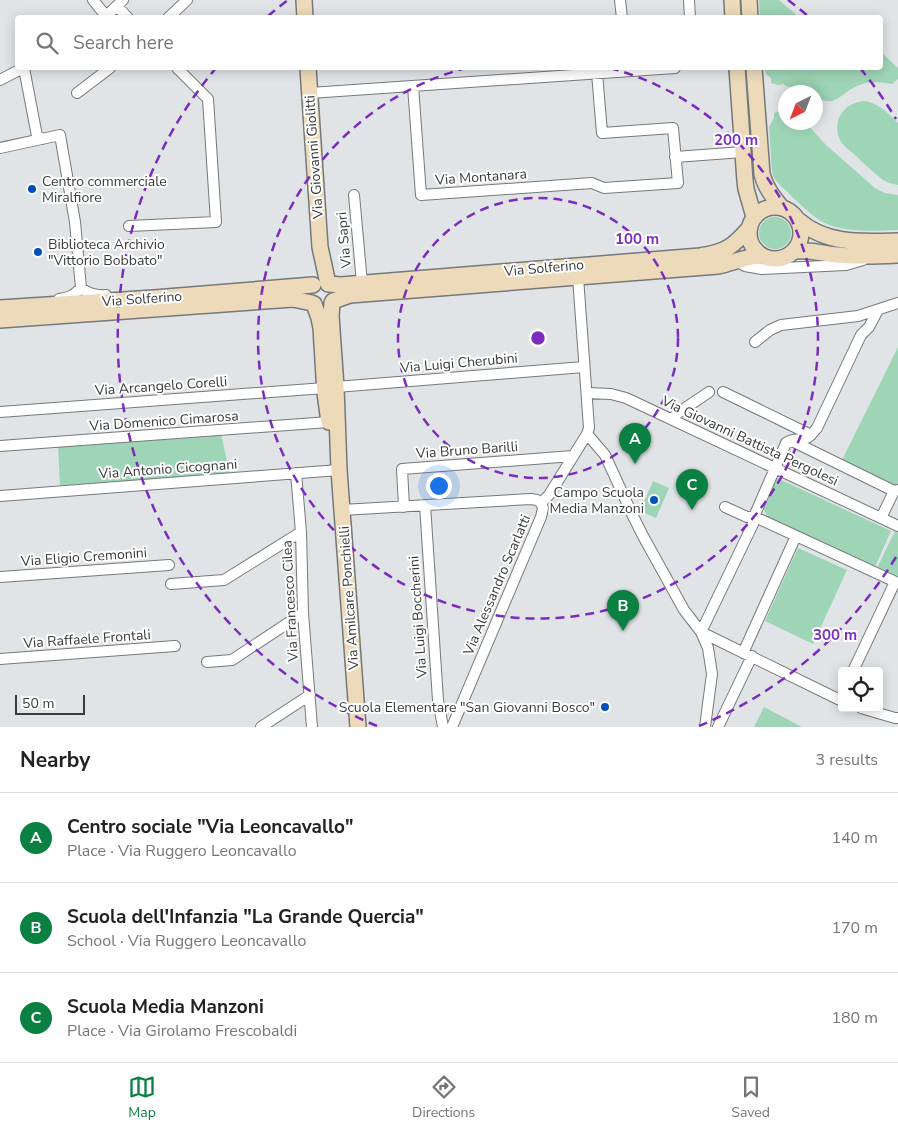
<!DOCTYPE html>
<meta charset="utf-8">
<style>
:root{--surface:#fff;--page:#f6f6f6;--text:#222;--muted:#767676;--line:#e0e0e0;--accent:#0b8043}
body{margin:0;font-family:"Nunito Sans",sans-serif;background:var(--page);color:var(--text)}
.controls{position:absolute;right:15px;bottom:15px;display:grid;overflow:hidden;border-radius:5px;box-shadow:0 2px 12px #0003}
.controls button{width:45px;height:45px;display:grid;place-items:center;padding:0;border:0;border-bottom:1px solid var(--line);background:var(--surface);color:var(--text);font:25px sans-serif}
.compass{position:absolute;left:778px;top:85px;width:45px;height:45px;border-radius:50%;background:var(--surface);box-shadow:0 2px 12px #0003;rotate:222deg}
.scale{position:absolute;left:15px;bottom:12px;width:70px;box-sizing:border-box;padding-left:5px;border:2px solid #3a3b3c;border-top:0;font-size:14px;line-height:18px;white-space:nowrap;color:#3a3b3c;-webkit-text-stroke:4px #fff;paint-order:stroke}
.you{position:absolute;left:438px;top:485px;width:18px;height:18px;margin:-12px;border:4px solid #fff;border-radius:50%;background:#1a73e8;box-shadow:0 0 0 8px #1a73e833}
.badge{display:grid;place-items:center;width:32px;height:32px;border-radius:50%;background:var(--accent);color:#fff;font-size:16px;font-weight:700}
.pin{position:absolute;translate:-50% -41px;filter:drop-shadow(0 1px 2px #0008)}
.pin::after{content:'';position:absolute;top:26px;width:18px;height:15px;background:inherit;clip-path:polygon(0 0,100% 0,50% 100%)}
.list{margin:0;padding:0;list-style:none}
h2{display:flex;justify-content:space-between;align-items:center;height:65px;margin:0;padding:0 20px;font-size:21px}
h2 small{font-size:16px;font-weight:400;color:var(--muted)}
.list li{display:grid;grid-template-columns:32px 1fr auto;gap:15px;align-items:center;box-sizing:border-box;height:90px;padding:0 20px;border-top:1px solid var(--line)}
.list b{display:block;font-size:19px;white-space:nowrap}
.list p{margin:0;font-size:16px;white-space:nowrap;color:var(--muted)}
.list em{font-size:16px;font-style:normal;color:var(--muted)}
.icon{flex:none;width:28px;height:28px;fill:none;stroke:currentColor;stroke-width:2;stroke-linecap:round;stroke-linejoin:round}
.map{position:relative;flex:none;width:898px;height:727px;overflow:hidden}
.search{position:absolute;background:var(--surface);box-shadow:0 2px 12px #0003;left:15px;right:15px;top:15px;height:55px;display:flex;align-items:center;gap:12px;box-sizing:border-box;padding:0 18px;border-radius:5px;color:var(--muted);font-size:19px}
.sheet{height:335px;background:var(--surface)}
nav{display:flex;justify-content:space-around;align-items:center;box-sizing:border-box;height:70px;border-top:1px solid var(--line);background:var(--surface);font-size:14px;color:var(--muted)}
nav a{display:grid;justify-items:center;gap:2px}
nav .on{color:var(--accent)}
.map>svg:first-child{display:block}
</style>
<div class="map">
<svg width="898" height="727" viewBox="0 0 898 727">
<rect width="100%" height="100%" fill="#e1e4e7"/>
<path fill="#9ed5b6" d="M759 0H779L799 17H760Z
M881 52 898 68V79L892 84C879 82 869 81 857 86 840 93 836 109 816 97V92C805 92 795 87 785 86L784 84 778 85 771 83V78L766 74 764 68H880Z
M864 101C879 103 888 113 898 123V185L889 183 883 180C873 172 863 163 854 154 849 150 843 146 840 140 836 131 836 122 841 114 847 105 855 102 864 101Z
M785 109 786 122 806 123 826 145 875 188 885 193 898 195V230C875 231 847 233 825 223 811 217 790 194 778 183L774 178 772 172 769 127 774 118V113Z
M759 233a16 16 0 1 1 32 0a16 16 0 1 1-32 0Z
M898 347V486H895L842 460Z
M221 434 230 474 60 486 58 446Z
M777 478 891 531 875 567 768 517 764 510Z
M653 481 669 488 656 518 640 511Z
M895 531 898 533V579L877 568Z
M798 548 847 570 813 644 765 621Z
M764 707 802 727H803H754Z"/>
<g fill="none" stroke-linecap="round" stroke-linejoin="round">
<defs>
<path id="street" d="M93 0 106 16
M620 0 622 18
M689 0 690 18
M117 6 128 18
M104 18 123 0
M168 18 187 0
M24 68 37 136 42 139
M0 80 23 68
M413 86 421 195 592 183 604 188 678 183 673 128 602 133 597 73
M77 93 110 68
M310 93 675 68
M0 148 60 135 75 222 81 288C89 294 96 296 106 295
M675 157 743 152
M354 195 362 283
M129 226 216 222 208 99 177 68
M736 261 745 266 762 269 846 265 863 260
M59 299C69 298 74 295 81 288
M755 342 770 330 781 325 858 316 898 303
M336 387 584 367
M723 392 811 435
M587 393 611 394 626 398 898 526
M0 412 325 388
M672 419 678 413 709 392
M587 434 605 455 632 514 643 536 684 610 701 632 708 648 712 674 705 727
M792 441 894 491
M0 446 329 422
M296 473 301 532 303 613 312 727
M0 496 339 470
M541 503 549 495 587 434 589 428 578 277
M425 505 438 700 443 727
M404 507 402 469 573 456
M725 507 747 517H755L898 583
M342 510 531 499 537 500 541 503
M881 518 894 491 898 490
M0 577 169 565
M171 584 224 580 301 532
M701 632 753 524 756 512 786 443C795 436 800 442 807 438 811 436 814 431 817 428L861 335 869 327 878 310
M701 632 842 701
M743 653 796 536
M0 659 175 646
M207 662 232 660 303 613
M853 671 895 582
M861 708 895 718H898
M261 727 310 695
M452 727 541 517 543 508 541 503
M718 727 752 656"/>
<path id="secondary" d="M304 0 305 18
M732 0 733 18
M749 0 750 18
M308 68 320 247 328 284
M737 68 745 181 746 189 754 217
M754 68 762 174C765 187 773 197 782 208
M749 233a26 26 0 1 1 52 0a26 26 0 1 1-52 0Z
M798 220C827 245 862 242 898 241
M795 251C811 249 823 254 838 255 858 257 878 256 898 255
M329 284 341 285 700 256C726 252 733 247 750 227
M333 301 350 295 718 266C733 263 746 256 761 256
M332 303 331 316 336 387 339 470 358 727
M314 304 319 318 321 328 325 393 329 422
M0 308 154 298 313 285
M0 320 293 299 312 303"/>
</defs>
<use href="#street" stroke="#76797b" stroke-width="12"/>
<use href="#secondary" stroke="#76797b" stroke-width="18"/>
<use href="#street" stroke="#fff" stroke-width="10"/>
<use href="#secondary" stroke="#ecdaba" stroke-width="15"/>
</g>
<g fill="none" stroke="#7b2cbf" stroke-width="2.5" stroke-dasharray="9 6">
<circle cx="538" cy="338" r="140"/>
<path d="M610 68A280 280 0 1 1 466 68"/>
<path d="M896 557A420 420 0 0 1 699 726M377 726A420 420 0 0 1 216 68M268 16A420 420 0 0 1 288 0M788 0A420 420 0 0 1 808 16M860 68A420 420 0 0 1 896 119"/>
</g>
<g fill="#0151bb" stroke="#fff" stroke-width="2">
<circle cx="32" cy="189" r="5"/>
<circle cx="38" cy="252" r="5"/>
<circle cx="654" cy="500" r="5"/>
<circle cx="605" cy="707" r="5"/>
</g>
<g text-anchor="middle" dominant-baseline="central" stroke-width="4" stroke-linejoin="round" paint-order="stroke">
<g font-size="14" fill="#3a3b3c" stroke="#fff">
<text transform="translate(314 157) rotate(-94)">Via Giovanni Giolitti</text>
<text transform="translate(481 177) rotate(-4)">Via Montanara</text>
<text transform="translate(344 240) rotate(-95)">Via Sapri</text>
<text transform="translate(544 268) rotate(-5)">Via Solferino</text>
<text transform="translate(142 299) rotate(-4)">Via Solferino</text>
<text transform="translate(459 363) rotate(-5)">Via Luigi Cherubini</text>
<text transform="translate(161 386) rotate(-4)">Via Arcangelo Corelli</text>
<text transform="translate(164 421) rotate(-4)">Via Domenico Cimarosa</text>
<text transform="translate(750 441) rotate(25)">Via Giovanni Battista Pergolesi</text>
<text transform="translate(467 450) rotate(-4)">Via Bruno Barilli</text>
<text transform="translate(168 469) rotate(-4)">Via Antonio Cicognani</text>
<text transform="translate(84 557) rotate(-4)">Via Eligio Cremonini</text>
<text transform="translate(497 585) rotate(-67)">Via Alessandro Scarlatti</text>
<text transform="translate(349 598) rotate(-94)">Via Amilcare Ponchielli</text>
<text transform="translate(290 601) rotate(-93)">Via Francesco Cilea</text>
<text transform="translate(418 617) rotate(-94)">Via Luigi Boccherini</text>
<text transform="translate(87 639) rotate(-4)">Via Raffaele Frontali</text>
</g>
<g font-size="14" fill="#3a3b3c" stroke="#fff" text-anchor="start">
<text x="42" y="181">Centro commerciale<tspan x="42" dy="16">Miralfiore</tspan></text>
<text x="48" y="244">Biblioteca Archivio<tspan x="48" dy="16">"Vittorio Bobbato"</tspan></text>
<text x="644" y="492" text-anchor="end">Campo Scuola<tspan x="644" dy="16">Media Manzoni</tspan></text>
<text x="595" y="707" text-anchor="end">Scuola Elementare "San Giovanni Bosco"</text>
</g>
</g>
<circle cx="538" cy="338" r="8" fill="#7b2cbf" stroke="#fff" stroke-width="2.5"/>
<g font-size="15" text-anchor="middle" font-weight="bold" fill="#7b2cbf" stroke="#fff" stroke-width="4" stroke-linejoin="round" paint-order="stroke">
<text x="736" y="145">200 m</text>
<text x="637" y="244">100 m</text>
<text x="835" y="640">300 m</text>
</g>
</svg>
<div class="controls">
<button><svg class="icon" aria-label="locate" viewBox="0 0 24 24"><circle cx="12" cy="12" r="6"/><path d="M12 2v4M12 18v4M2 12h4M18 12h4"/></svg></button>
</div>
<svg class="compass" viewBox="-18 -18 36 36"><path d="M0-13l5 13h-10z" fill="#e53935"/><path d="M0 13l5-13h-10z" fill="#767676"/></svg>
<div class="scale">50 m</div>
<div class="you"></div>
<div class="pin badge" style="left:635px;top:464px">A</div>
<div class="pin badge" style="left:623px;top:631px">B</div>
<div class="pin badge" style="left:692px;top:510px">C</div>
<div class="search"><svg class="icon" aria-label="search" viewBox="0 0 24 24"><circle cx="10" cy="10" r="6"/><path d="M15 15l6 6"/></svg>Search here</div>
</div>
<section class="sheet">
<h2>Nearby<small>3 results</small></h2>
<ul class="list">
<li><span class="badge">A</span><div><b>Centro sociale &quot;Via Leoncavallo&quot;</b><p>Place · Via Ruggero Leoncavallo</p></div><em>140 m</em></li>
<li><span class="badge">B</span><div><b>Scuola dell'Infanzia &quot;La Grande Quercia&quot;</b><p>School · Via Ruggero Leoncavallo</p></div><em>170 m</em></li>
<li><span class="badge">C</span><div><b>Scuola Media Manzoni</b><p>Place · Via Girolamo Frescobaldi</p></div><em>180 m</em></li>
</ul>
</section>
<nav>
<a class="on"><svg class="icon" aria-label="map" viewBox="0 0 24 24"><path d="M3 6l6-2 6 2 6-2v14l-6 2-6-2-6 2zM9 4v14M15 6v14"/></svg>Map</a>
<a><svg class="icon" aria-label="directions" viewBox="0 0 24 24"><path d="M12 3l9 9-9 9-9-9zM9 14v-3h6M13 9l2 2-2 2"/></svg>Directions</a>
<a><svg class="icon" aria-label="saved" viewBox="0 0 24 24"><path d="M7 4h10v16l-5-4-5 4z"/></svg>Saved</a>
</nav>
